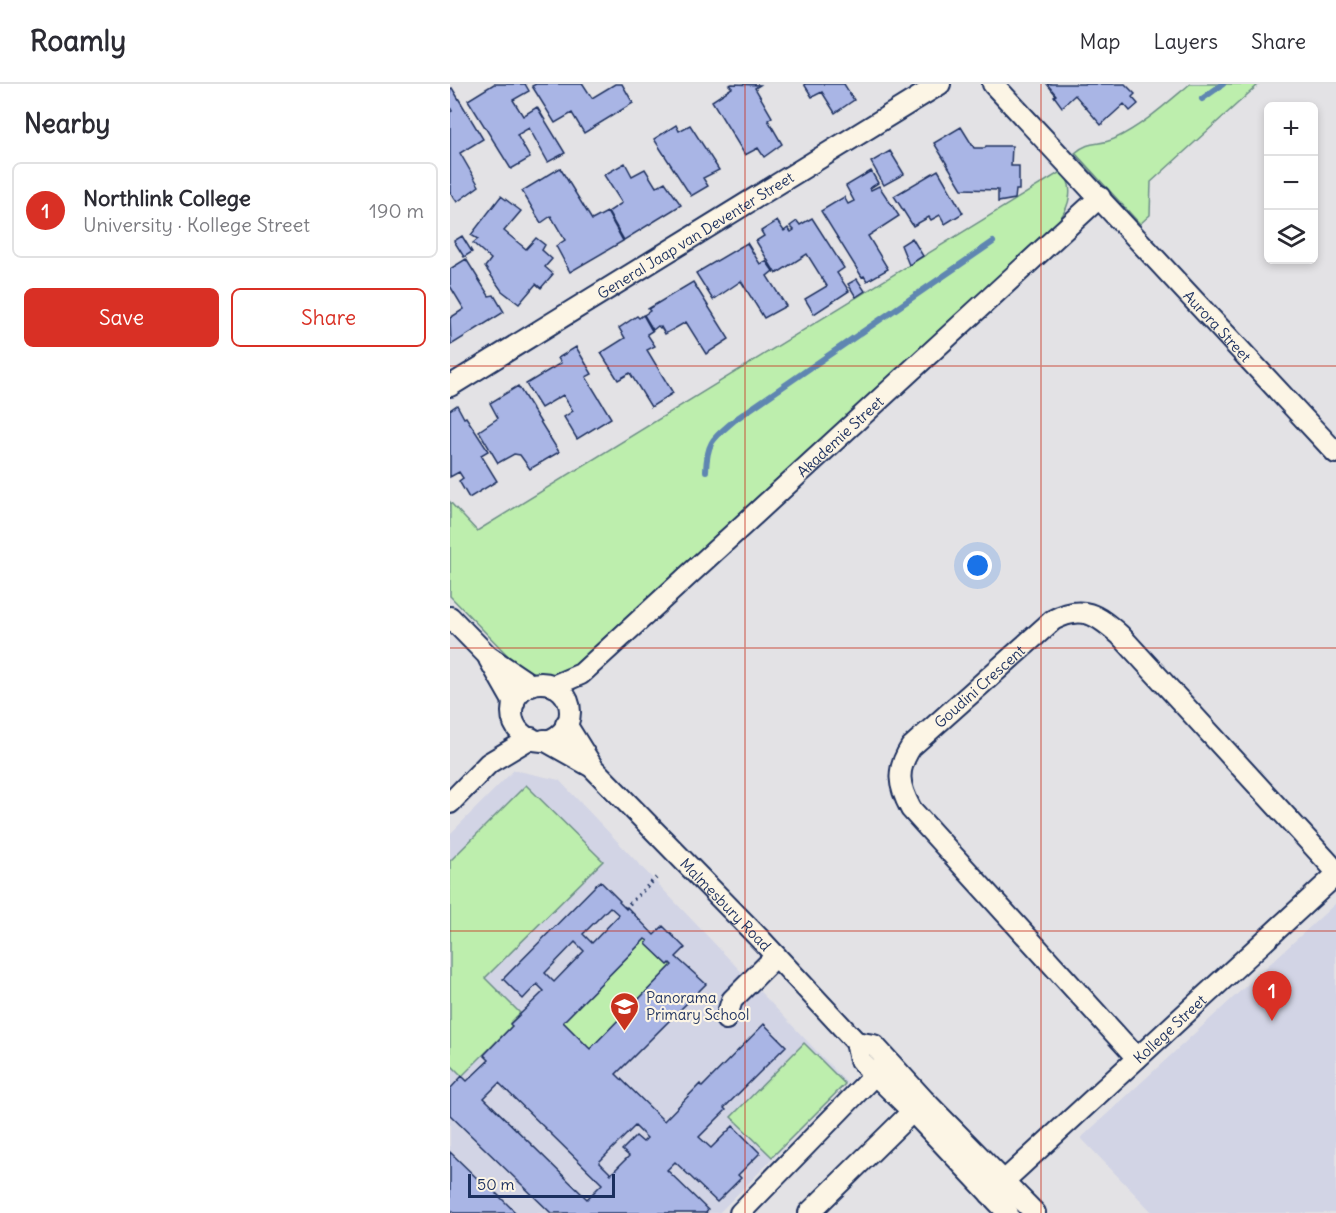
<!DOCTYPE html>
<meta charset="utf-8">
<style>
:root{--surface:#fff;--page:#f2f2f3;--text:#2b2b33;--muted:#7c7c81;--line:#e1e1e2;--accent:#d93025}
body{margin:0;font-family:Delius,sans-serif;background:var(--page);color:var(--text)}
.controls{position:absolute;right:18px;top:18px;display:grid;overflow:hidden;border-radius:9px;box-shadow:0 3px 9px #0003}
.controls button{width:54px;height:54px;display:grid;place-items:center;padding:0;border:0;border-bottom:2px solid var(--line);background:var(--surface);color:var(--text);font:30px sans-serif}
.scale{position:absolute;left:18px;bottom:15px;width:147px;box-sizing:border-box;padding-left:6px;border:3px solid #1b2f5e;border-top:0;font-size:16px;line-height:21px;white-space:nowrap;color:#1b2f5e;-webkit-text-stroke:4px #fcf5e5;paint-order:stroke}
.you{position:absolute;left:528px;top:482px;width:21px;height:21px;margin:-15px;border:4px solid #fff;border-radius:50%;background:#1a73e8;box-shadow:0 0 0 9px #1a73e833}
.badge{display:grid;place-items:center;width:39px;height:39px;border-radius:50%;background:var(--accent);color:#fff;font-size:20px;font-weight:700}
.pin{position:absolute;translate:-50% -50px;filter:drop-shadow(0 2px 3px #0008)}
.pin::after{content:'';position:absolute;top:32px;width:21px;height:18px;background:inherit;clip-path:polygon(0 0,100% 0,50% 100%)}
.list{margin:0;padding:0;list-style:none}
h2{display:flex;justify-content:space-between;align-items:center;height:78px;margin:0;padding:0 24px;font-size:26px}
h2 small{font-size:20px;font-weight:400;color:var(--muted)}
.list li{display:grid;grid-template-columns:39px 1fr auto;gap:18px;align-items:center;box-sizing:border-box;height:96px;margin:0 12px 12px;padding:0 12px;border:2px solid var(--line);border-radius:9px}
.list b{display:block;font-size:22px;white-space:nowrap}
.list p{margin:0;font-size:20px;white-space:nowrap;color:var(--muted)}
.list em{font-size:20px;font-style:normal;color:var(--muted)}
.actions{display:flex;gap:12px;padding:18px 24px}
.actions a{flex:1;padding:14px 0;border:2px solid var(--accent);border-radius:9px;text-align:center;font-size:21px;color:var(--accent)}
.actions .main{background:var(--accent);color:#fff}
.icon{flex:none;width:33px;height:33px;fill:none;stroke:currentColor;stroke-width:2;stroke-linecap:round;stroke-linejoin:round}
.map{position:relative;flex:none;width:886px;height:1129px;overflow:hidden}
header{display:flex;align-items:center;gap:36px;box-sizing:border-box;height:84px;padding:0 30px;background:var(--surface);border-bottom:2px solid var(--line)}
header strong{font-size:28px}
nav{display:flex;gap:33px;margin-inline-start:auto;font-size:21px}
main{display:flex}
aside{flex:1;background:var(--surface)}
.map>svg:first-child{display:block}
</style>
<header>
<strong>Roamly</strong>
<nav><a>Map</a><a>Layers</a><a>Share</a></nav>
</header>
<main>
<aside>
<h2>Nearby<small></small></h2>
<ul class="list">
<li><span class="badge">1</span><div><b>Northlink College</b><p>University · Kollege Street</p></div><em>190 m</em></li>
</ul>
<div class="actions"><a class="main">Save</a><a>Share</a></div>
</aside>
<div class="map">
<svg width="886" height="1129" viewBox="0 0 886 1129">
<rect width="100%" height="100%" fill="#e3e2e5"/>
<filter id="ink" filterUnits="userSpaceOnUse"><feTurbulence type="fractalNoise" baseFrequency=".0167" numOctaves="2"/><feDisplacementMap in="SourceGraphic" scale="12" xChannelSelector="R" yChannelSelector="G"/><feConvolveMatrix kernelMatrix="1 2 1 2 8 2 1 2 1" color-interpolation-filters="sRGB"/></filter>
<g filter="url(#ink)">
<path fill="#d2d4e5" d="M64 686 109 696 397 999 269 1129H0V750Z
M886 819V1129H703L631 1054Z"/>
<path fill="#bdeead" stroke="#6c8e86" stroke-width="1.5" d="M740 0H809L701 98 700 131 690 140 625 69C640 56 648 62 664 55 692 42 716 20 740 0Z
M612 87C625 102 620 122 609 136L119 586C100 594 84 592 66 580L0 512V418L27 447Z
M76 701 153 777 35 894 70 929 60 939 62 942 12 992 0 980V777Z
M195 855 198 857 196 860 218 881 220 879 222 881 140 965 113 938Z
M354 959 395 1000 322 1073 281 1033Z"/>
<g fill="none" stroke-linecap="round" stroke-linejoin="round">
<path stroke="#5e86b1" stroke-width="6" d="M752 15 773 0
M256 387C257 356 264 354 286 335L543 158"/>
</g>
<path fill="#a9b5e5" stroke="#1b2f5e" stroke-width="1.5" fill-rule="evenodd" d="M44 0H75L79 7 63 16 73 32 87 23 115 69 98 78 79 44 67 51 80 74 61 85 18 16Z
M86 0H133L142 14 165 0H172L183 19 134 49 122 29 105 39 82 2Z
M282 0 310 1 305 4 322 33 318 36 332 60 314 73 308 64 295 71 262 17 282 4 279 1Z
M354 0H394L404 16 385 29 372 8 362 13Z
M597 0H675L685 10 682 13 688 20 680 27 674 20 651 41 625 11 612 23 604 12 606 11Z
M2 4 33 55 10 69 29 102 7 118 0 108V28L2 27 0 23V5Z
M226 41 229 47 240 41 269 86 253 94 258 102 241 112 204 55Z
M511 43 524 64H535L536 62H562L561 82H569V106H566L565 115 548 118V106L512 105 484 59Z
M440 67 454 90 434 101 421 78Z
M175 79 182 92 195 85 206 103 215 98 231 121 174 156 158 128 172 119 154 91Z
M110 84 142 136 157 128 173 157 120 188 106 162 115 156 101 132 91 139 72 107Z
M488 86 513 129 495 140 490 131 481 136 479 133 463 142 444 112Z
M421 87 428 99 420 104 421 106 429 102 449 132 418 152 438 185 417 197 414 192 412 193 371 127 394 113 398 120 404 117 396 102Z
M51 112 71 127 54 147 76 165 86 154 95 161 92 166 102 175 95 183 103 190 91 204 86 200 69 220 52 207 35 183 41 175 23 159 28 155 21 151Z
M362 134 394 184 387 189 399 207 364 230 355 215 377 202 357 170 326 190 306 157 314 152 311 147 327 137 334 147 338 144 341 148 344 146 340 142 347 137 350 141Z
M12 152 22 168 14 173 4 157Z
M462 154 473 172 459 181 451 161Z
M297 159 310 180 316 177 323 187 317 192 336 222 314 234 291 197 263 216 246 189Z
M16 175 39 212 44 211 54 228 1 261 0 234 14 225 0 202V185Z
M407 195 415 207 406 213 398 200Z
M243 198 279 255 256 270 236 238 215 250 211 243 210 244 208 242 203 246 194 231 200 227 198 225Z
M193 231 202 247 197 250 205 262 197 266 223 309 201 323 180 289 168 296 151 269 175 254 169 244 187 232 189 234Z
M126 263 142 290 136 293 161 334 127 355 114 333 123 327 113 311 91 324 76 300 111 279 108 274Z
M68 302 109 368 80 385 70 371 64 370 48 379 29 347 48 334 40 319Z
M7 321 14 334 16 333 38 367 31 371 47 397 19 414 9 397 13 394 9 388 0 393V326Z
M150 797 170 817 169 818 176 825 177 823 204 851 213 842 235 864 226 873 256 900 166 990 214 1037 250 1000 252 1003 314 940 336 962 274 1024 276 1026 249 1053 261 1064 283 1042 310 1069 288 1091 291 1094 267 1118 225 1078 217 1086 258 1126 256 1129H101L0 1031V1005L12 992 17 997 39 976 34 971 62 942 60 940 94 907 87 900 73 915 53 895ZM160 823 169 831 142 859 133 850ZM195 855 198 857 196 860 218 881 220 879 222 881 140 965 113 938ZM125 858 134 867 104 898 95 889ZM49 999 152 1100 137 1115 34 1014ZM185 1042 197 1054 193 1058 186 1052 172 1066 179 1072 161 1090 149 1078Z
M0 1068 34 1101 36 1099 66 1129H4L0 1125Z"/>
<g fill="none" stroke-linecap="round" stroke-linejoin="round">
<defs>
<g id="minor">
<path id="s1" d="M543 0 886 369"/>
<path id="s2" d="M0 302 490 0"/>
<path d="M0 533 38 572 81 601"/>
<path d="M39 575 64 619"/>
<circle cx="91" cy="628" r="29"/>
<path id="s3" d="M103 602 131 590 650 113"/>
<path id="s4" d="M116 640 144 685 313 858 406 958 410 976 462 1027 558 1129"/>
<path d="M94 656 142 683"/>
<path d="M0 719 39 679 81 654"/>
<path d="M276 935 282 916 326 872"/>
<path d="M406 958 424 961 474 1016 585 1129"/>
<path id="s5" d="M687 974 461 725C448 701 446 686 461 663L603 536C633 520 647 531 670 551L886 787"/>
<path id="s6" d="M540 1110 886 791"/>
<path d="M290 1129 432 983"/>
<path d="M359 1129 470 1020"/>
</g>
</defs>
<use href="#minor" stroke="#1b2f5e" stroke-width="24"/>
<path stroke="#1b2f5e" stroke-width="4" stroke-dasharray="1.5 4.5" stroke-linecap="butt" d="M175 824 206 794"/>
<use href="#minor" stroke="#fcf5e5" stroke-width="20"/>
</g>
</g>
<path fill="none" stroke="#c8321e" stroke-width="1.5" stroke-opacity="0.55" d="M295 0V1129M591 0V1129M0 282H886M0 564H886M0 847H886"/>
<defs>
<symbol id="school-pin" viewBox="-11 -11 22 30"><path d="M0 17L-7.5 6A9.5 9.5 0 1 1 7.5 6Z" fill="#c8321e" stroke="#fcf5e5"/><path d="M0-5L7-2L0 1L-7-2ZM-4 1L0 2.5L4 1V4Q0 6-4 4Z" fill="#fff"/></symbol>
</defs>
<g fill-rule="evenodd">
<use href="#school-pin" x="158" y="906" width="33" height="45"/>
</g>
<g text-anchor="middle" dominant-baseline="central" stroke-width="4.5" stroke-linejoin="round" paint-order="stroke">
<g font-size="15" fill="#1b2f5e" stroke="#fcf5e5">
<text stroke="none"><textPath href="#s2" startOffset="288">General Jaap van Deventer Street</textPath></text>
<text stroke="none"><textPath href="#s1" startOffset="330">Aurora Street</textPath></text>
<text stroke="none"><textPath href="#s3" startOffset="382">Akademie Street</textPath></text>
<text stroke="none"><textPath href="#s5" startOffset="494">Goudini Crescent</textPath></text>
<text stroke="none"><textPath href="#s4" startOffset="242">Malmesbury Road</textPath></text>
<text stroke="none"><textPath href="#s6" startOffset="244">Kollege Street</textPath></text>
</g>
<g font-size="15" fill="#1b2f5e" stroke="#fcf5e5" text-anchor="start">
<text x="196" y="913">Panorama<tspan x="196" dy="17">Primary School</tspan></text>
</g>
</g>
</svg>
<div class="controls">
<button>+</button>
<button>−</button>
<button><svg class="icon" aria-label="layers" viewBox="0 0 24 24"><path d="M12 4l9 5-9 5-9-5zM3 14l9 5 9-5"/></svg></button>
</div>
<div class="scale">50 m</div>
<div class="you"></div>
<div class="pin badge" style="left:822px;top:937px">1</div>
</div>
</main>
